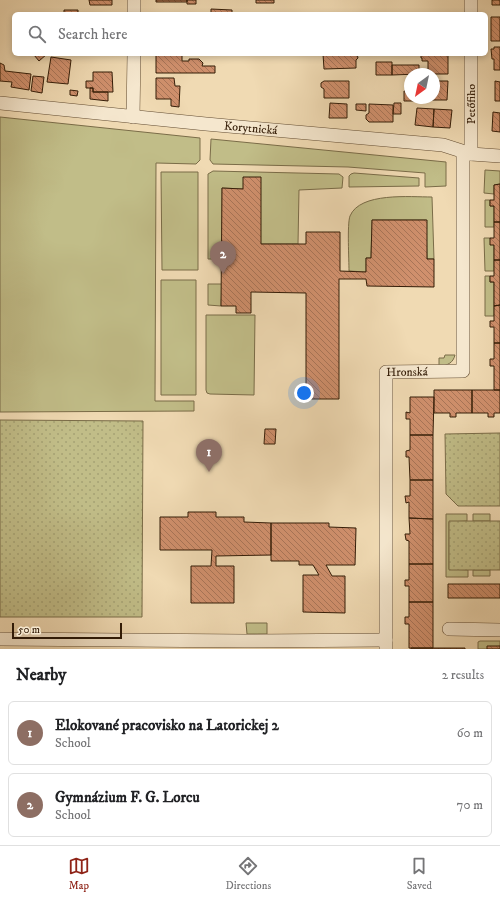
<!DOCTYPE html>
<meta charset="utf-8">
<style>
:root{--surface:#fff;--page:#f2f2f2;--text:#202124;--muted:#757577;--line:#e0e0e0;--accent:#8f2418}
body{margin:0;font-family:"IM FELL DW Pica",serif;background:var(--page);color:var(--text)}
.compass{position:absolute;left:404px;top:68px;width:36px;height:36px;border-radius:50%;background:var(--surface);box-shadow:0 2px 6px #0003;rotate:213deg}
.scale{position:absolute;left:12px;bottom:10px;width:110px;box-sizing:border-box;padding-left:4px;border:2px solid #331c07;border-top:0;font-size:11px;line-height:14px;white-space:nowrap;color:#331c07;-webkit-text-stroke:3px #f5e7ce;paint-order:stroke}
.you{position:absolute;left:304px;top:393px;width:14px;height:14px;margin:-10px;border:3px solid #fff;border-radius:50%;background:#1a73e8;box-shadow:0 0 0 6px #1a73e833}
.badge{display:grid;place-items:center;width:26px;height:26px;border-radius:50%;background:var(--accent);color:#fff;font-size:13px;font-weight:700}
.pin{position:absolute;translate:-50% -33px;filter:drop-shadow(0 1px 2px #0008)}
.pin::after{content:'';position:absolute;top:21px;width:14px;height:12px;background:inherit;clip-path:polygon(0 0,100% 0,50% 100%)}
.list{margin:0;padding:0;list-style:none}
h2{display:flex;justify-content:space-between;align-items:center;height:52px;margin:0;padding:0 16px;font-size:17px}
h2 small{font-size:13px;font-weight:400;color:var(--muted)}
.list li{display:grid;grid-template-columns:26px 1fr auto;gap:12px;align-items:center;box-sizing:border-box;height:64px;margin:0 8px 8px;padding:0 8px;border:1px solid var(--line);border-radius:6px}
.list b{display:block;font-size:15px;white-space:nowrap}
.list p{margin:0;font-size:13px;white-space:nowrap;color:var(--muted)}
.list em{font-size:13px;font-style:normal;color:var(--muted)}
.icon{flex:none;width:22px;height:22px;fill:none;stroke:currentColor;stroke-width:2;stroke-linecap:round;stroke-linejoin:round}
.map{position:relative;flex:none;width:500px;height:649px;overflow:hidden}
.search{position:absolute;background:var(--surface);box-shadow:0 2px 6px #0003;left:12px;right:12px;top:12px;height:44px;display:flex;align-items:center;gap:10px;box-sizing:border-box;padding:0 14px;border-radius:6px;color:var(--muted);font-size:15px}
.sheet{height:196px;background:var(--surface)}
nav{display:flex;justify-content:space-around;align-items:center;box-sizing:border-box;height:56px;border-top:1px solid var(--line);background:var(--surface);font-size:11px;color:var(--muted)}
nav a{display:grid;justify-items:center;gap:2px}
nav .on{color:var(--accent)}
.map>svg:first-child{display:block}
</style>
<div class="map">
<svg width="500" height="649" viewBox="0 0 500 649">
<defs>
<pattern id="park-dots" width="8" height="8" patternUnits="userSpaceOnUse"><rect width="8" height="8" fill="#c1bd88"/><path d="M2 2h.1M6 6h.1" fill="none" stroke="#a6a274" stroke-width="1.8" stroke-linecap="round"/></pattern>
<pattern id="building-back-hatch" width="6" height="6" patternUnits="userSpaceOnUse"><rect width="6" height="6" fill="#d0906d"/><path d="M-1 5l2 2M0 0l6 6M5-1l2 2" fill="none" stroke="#a97558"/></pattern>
</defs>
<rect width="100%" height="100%" fill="#f0dab3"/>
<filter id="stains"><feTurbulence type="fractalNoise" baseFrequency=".005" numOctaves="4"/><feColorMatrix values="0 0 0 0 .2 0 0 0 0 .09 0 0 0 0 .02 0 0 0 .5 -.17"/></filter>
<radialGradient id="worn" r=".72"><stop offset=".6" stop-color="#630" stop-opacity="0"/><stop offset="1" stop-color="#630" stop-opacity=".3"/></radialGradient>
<path fill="#c1bd88" stroke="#7a6c48" d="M0 117 200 138V160L196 164 156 163 155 401H194V411L0 412Z
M211 139 446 162V186L425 187V173L348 167 213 164 210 160Z
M485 170 500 171V184L494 185V194L484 193Z
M213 171 339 174 343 177 342 188 299 190 298 244H261L243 189 222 188V259H208V174Z
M161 172H198V270H162Z
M354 173 419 178V186L349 187V176L351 174Z
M432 197 434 259H427L426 220H372L371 258H366V272L349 271C349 260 347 224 350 216 360 192 410 197 432 197Z
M485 200H490V206H494V227H485Z
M484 238H490L494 245V271H485Z
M485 276H490V282H494V316H485Z
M161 280H196V395H161Z
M208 284H222L221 306 208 305Z
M206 315H255L254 395 210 394 207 393 206 390Z
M445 355H455C453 363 448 365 439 367V358H444Z
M446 514H467V521L449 522V569L468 570V577H446Z
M473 514H490V521H473Z
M473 570H490V576H473Z
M246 623H267V634H247Z
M480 641H500V646L487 649H478V642Z"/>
<path fill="url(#park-dots)" stroke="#7a6c48" d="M0 420 143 421 142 617H0Z
M500 433V506H458L446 494 445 434Z
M449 521H500V570H449Z"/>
<path fill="url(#building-back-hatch)" stroke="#331c07" d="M89 0H112V5H90Z
M156 0H187V2H156Z
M187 0H196V4H187Z
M256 0H274V3H256Z
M492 0H500V5H492Z
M211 9 232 10V14H211Z
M64 10H78V14H64Z
M491 17H500V41H491Z
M494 47H500V70H494V59H492L491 49H494Z
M35 54H47L39 61 34 55Z
M156 54H182V61H189V59H199L203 63 202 66H215V73H156Z
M323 54H357L358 58 356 60V68L324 69Z
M421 54H448V74H428V61H422V58H421Z
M51 57 71 60 68 84 47 82Z
M376 62H392V75H376Z
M0 63 4 65 5 71 31 74 29 90 11 87 12 82 0 81Z
M392 65H419V74L392 75Z
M93 72H112L113 92H93V88H86V81H93Z
M33 76 44 77 42 93 31 91Z
M156 78H174L175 86H180L179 107 171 106V99H156Z
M324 81H349V98H324V89L321 87V83Z
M434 81H448L447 100H425V98H434Z
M495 81 500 82V101H495Z
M90 88H93V92H108V101L90 99Z
M70 90 78 91 77 96 70 95Z
M404 91H410V98H425V101H404Z
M330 103 347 104V118H329Z
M394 103H401V114H393Z
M356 104H366V111L356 110Z
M369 104 393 105V122H369L366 119V115L369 113Z
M417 108 434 109 433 127 415 125Z
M434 109 452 110 450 128 433 127Z
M493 112 500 113V132L492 131Z
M243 177H261V244H306V232H340V271L366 272V258H371L372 220H427V259H434V287L367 286 366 279H339V399H306V293L251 292V313H236V306H221L222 188 243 189Z
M500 184V222H494V206H490V200H494V185Z
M494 222H500V260H494V245H490V238H494Z
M494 260H500V305L494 306V282H490V276H494Z
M500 305V343H494V327H490V321H494V306Z
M494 343H500V390H494V366H490V359H494Z
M434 390H472V413H456V417H450V413H434Z
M472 390H500V413H494V417H488V413H472Z
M410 397H434L433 435H410V419H406V412L410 413Z
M265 429H276L275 444H264Z
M410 435H433V480H410L409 457H406V451L410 450Z
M410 480H433V519L409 518V502L406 503 405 496H410Z
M188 512H216V517H244V522L271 523V555L216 556V566H234V603H191V566H211L212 550H160V517H188Z
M409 518 433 519V564H409V541L406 540 405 534H410Z
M271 523H329V527L356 528 355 565H326L332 576H345V613L303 612V575H319L313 565H299V561H271Z
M409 564H433V602H409V586H405V580H409Z
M448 584H500V598H448Z
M409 602H433V648H409V624H405V617H409Z
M487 646H500V649H487Z
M411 648H465V649H411Z"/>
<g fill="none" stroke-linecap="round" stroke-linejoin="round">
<defs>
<g id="minor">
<path d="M134 14V0"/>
<path d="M471 14V0"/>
<path id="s1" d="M0 103 206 124 443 145 471 154 500 156"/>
<path d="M133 117 134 54"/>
<path d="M471 154V54"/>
<path d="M449 629 500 630"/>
<path d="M0 639 245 641 386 640"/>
<path id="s2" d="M386 649V372L463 371V152"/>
</g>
</defs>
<use href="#minor" stroke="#624c32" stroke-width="14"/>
<use href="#minor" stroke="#f5e7ce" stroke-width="13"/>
</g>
<g text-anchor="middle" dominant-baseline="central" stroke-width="3" stroke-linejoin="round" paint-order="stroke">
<g font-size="12" fill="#331c07" stroke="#f5e7ce">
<text transform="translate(471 104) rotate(-90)">Petőfiho</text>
<text stroke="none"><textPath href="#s1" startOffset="252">Korytnická</textPath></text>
<text stroke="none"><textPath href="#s2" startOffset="298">Hronská</textPath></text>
</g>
</g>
<rect width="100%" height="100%" filter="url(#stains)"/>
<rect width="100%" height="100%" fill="url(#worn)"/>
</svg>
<svg class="compass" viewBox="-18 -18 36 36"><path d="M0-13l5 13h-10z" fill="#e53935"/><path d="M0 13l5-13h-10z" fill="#757577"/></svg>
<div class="scale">50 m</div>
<div class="you"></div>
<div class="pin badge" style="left:209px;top:472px;background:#8d6e63">1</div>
<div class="pin badge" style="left:223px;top:274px;background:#8d6e63">2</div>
<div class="search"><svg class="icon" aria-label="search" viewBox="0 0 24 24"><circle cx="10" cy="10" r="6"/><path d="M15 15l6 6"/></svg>Search here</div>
</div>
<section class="sheet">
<h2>Nearby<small>2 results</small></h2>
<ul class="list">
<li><span class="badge" style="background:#8d6e63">1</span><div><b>Elokované pracovisko na Latorickej 2</b><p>School</p></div><em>60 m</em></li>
<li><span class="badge" style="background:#8d6e63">2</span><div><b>Gymnázium F. G. Lorcu</b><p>School</p></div><em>70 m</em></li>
</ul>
</section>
<nav>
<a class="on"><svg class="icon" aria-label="map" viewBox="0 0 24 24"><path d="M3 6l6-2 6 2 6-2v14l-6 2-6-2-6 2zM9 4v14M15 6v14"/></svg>Map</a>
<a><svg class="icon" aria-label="directions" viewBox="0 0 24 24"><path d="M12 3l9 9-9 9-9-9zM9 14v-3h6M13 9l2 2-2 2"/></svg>Directions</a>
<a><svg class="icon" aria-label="saved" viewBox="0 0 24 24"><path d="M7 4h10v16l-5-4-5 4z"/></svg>Saved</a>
</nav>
